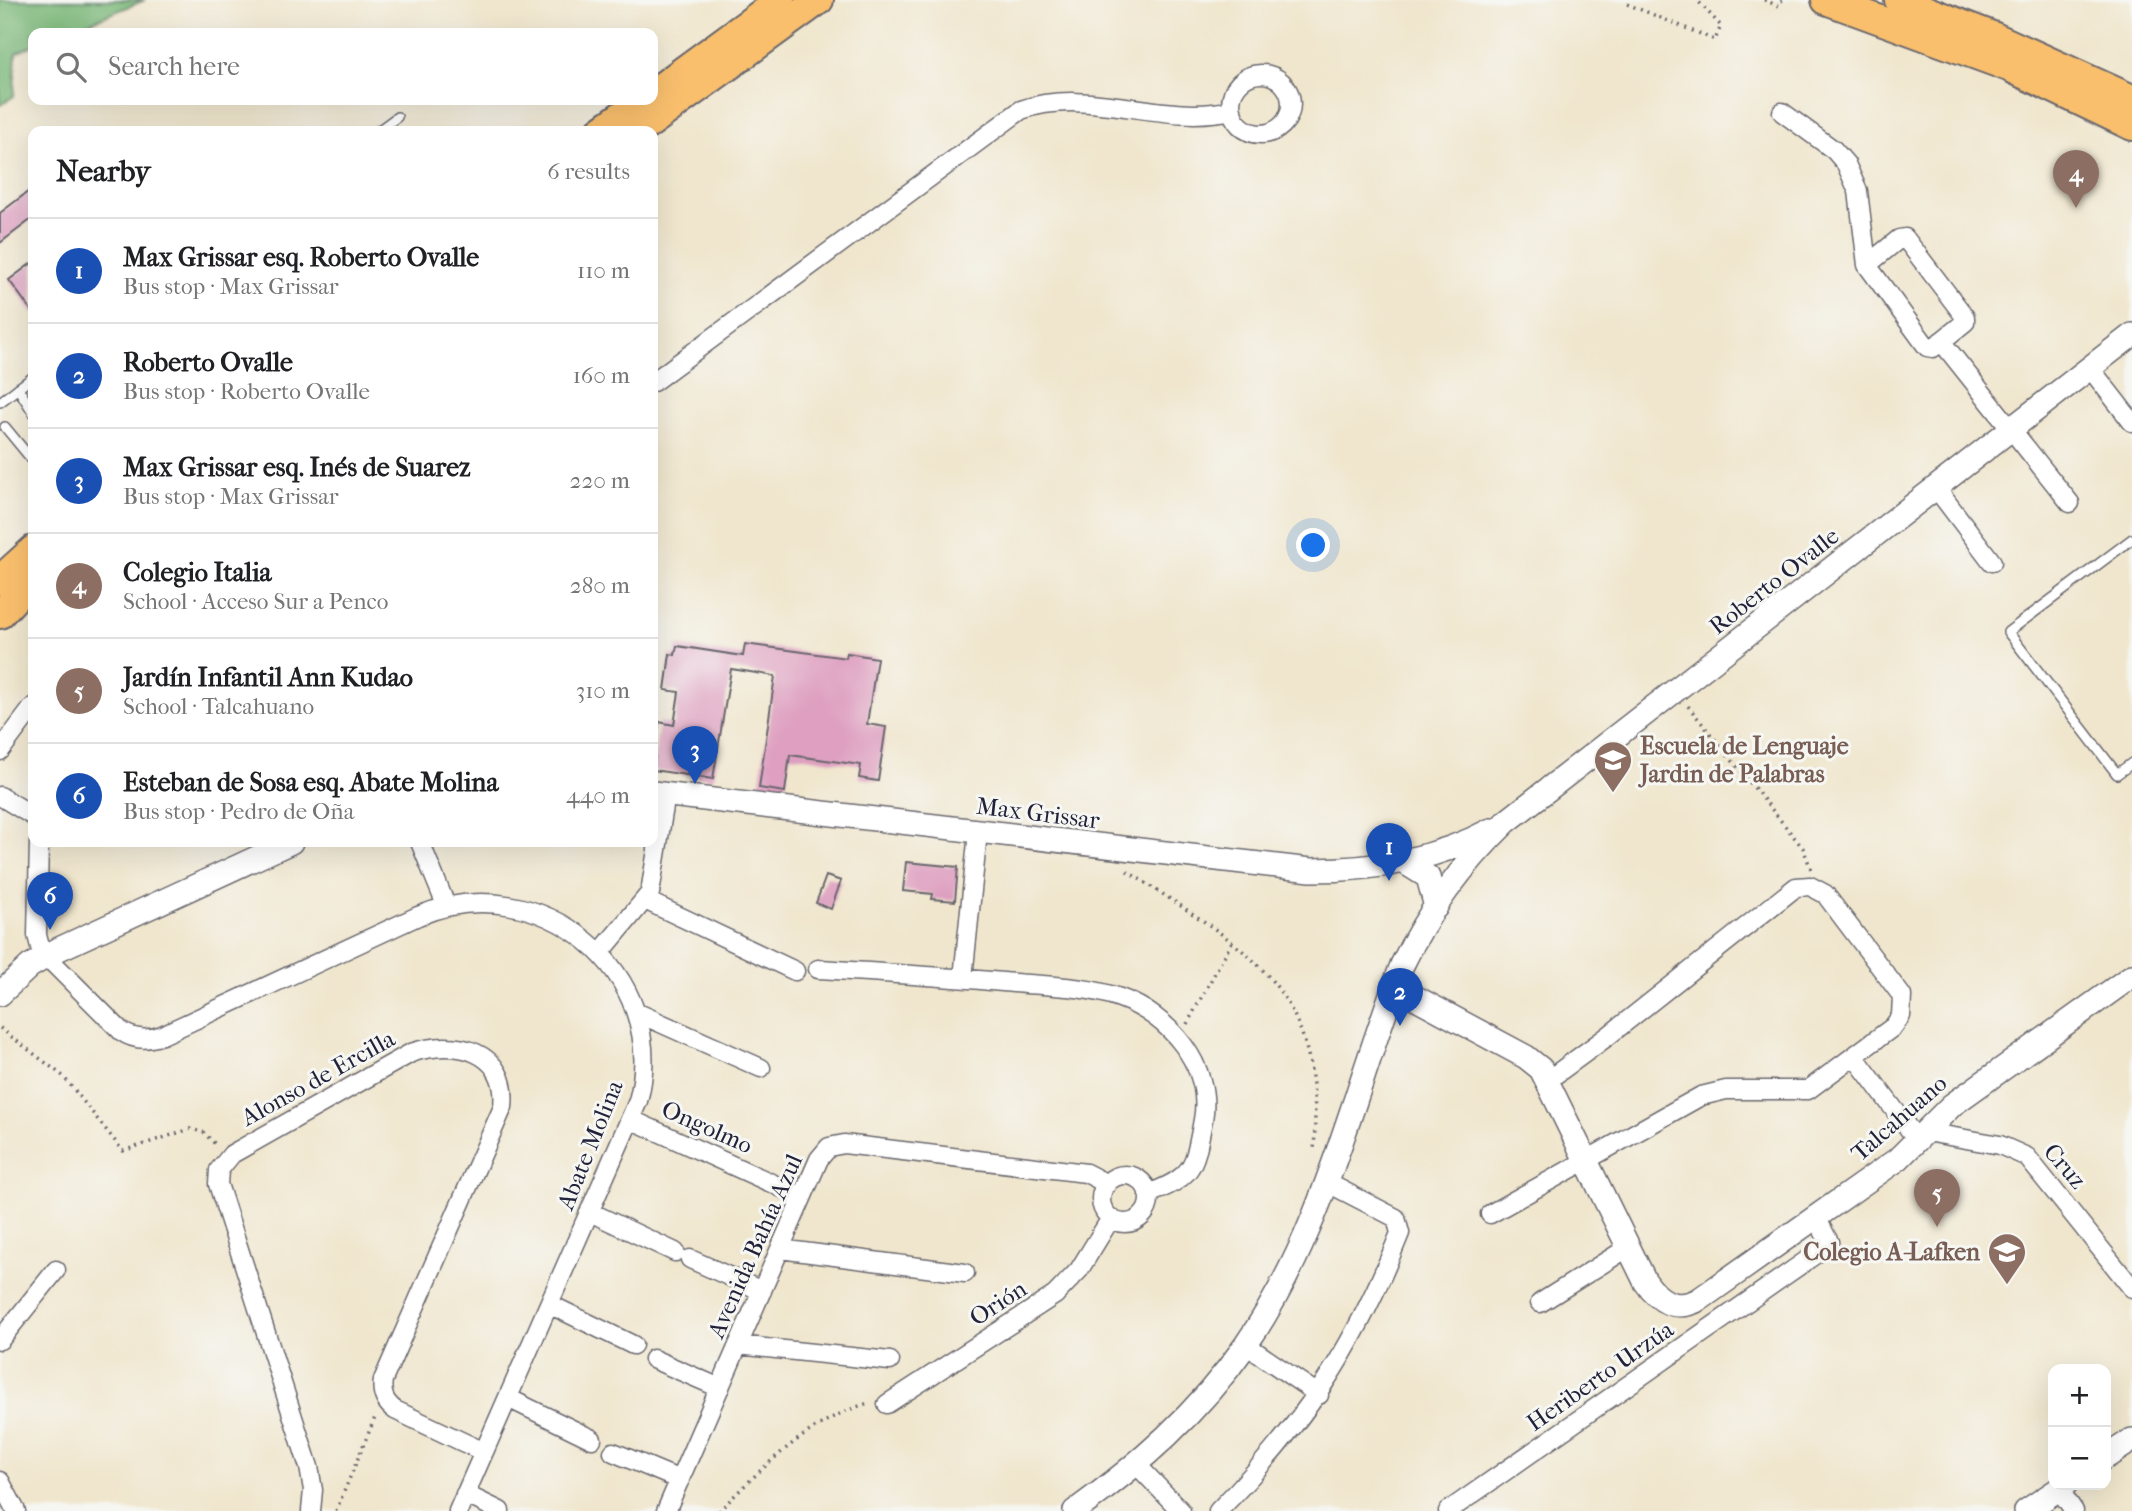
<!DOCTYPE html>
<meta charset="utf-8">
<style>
:root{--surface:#fff;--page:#f2f2f2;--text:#202124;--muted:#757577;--line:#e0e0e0;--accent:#7c3aed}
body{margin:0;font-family:"IM FELL French Canon",serif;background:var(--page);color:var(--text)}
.controls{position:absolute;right:21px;bottom:21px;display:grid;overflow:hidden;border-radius:14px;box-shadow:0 7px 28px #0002}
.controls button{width:63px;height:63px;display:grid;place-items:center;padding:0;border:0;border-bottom:2px solid var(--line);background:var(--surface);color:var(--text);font:35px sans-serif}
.you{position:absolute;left:1314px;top:546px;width:24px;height:24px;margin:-18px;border:5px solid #fff;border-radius:50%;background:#1a73e8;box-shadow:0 0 0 10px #1a73e833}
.badge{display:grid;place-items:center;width:46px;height:46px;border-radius:50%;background:var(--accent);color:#fff;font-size:23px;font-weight:700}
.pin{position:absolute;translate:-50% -58px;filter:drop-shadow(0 2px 4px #0008)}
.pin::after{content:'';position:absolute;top:37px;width:24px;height:21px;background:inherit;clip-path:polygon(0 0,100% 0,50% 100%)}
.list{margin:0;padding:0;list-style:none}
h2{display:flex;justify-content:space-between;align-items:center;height:91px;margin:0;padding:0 28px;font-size:30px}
h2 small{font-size:23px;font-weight:400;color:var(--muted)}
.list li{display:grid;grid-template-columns:46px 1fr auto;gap:21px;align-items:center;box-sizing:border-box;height:105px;padding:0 28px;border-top:2px solid var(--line)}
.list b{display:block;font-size:26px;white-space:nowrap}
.list p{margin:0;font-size:23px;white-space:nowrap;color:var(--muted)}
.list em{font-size:23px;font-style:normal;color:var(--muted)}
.icon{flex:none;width:38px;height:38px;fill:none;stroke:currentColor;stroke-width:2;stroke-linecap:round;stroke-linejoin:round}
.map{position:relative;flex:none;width:2132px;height:1511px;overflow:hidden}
.search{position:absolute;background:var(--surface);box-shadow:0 7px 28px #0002;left:28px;top:28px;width:630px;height:77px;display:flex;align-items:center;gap:18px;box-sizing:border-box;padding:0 24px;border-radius:14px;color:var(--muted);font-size:26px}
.panel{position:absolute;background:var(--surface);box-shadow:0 7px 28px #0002;left:28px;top:126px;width:630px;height:721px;border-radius:14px}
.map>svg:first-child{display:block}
</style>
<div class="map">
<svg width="2132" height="1511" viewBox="0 0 2132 1511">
<rect width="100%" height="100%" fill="#f6f6f2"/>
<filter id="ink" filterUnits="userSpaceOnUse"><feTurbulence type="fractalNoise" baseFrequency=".0143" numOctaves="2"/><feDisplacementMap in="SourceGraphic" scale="14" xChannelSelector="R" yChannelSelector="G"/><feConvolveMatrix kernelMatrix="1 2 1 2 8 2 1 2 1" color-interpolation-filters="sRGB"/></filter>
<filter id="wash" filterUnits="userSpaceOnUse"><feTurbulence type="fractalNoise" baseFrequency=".00686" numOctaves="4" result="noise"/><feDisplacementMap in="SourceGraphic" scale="28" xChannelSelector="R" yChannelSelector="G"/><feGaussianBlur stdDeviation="1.57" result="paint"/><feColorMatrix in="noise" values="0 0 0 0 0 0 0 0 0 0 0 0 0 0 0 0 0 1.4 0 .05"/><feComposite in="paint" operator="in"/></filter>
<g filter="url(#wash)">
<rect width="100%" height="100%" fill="#f0e6cd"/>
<path fill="#79b777" stroke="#4e6c59" stroke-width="2" d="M0 0H145L63 33H33V45L16 53 14 96 0 105Z"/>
<g id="blocks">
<path fill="#de9fc0" d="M33 188V218L0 243V213Z
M33 262V313L9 280Z
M745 644 846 658 847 653 877 658 867 724 886 727 878 781 859 778 861 765 790 755 785 792 759 788 775 676 731 669 713 779 653 770 659 722 674 725 679 692 665 690 670 654 675 655 677 646 743 656Z
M906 862 958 867 955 901 932 899 933 894 903 891Z
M826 876 841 881 831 909 816 903Z"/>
</g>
</g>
<g filter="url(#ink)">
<use href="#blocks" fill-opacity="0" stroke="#6a676e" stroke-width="2"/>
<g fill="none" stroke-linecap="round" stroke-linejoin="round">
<defs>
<path id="service" d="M378 131 397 117
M18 388 33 412
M0 402 33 377
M5 427 33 461
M2132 539 2008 632 2117 774 2132 763"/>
<path id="minor" d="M1231 104a30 30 0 1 1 60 0a30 30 0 1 1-60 0Z
M1782 112 1834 150 1846 164 1858 191 1867 265 1927 347 1933 348 1965 322V317L1905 238 1899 239 1867 265
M1941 341 2070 503
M2090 368 2132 422
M653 382 1021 110C1090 86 1161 126 1232 110
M1936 488 1992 562
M0 751 33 707
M0 796 33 816
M39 842 37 935 41 951 121 1031C134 1040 147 1041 162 1035L418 916C539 865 672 972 638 1101L458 1511
M420 842 446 905
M645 900 795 971
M600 953 650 893 666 794
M818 969C883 973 949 977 1014 983 1049 986 1086 986 1120 998 1168 1015 1213 1066 1203 1120 1194 1167 1195 1176 1148 1194
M963 978 978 832
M638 1013 761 1068
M1854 1056 1918 1141
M630 1119 802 1197
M1926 1132 2000 1145 2027 1157 2132 1288
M1101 1199a24 24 0 1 1 48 0a24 24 0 1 1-48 0Z
M590 1212 675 1252
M1490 1214 1701 1096 1726 1090H1808L1893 1027 1901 1016 1902 996 1825 894 1810 886 1796 887 1608 1036 1548 1080
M780 1249 965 1273
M690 1259 762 1291
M1540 1303 1629 1247
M549 1304 633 1345
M0 1340 56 1270
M738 1345 890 1361
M1246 1345 1319 1395
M653 1359 720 1388
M508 1398 592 1439
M887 1404 1055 1295 1079 1270 1111 1218
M613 1452 680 1480
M1137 1465 1181 1511
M0 1481 16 1511
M2059 1489 2074 1511
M465 1494 500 1511
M311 1511 313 1490 309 1467 218 1184 219 1170 232 1154 411 1053C455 1038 509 1050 503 1107L383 1380C381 1393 384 1402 395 1410L484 1452
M666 1511 819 1159 829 1147 844 1144 1086 1173 1107 1184
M1218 1511C1306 1421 1354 1350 1400 1233L1396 1218 1326 1182
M1448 1511 1823 1249 1829 1242 1816 1217"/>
<path id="tertiary" d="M653 793 1311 870C1373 870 1435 860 1491 830
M1404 862 1428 877 1436 907
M1394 986 1526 1057 1541 1069 1645 1281C1659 1302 1676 1312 1700 1299L1898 1159 1952 1105 2132 976
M0 994 30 966 59 949 291 842
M2106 1457 2132 1440
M1075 1511C1140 1464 1198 1413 1245 1346 1324 1233 1353 1092 1402 965 1428 911 1463 864 1506 822L2132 335
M2026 1511 2065 1485"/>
<path id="primary" d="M1826 0 2009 67 2132 126
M1899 0 1995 37 2132 99
M653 93 780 0
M600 131 643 100
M639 131 819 0
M0 580 33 550
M0 614 33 579"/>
</defs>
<use href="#service" stroke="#6a676e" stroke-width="12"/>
<use href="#minor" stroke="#6a676e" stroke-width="21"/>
<use href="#tertiary" stroke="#6a676e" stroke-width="26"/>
<use href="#primary" stroke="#6a676e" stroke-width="32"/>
<path stroke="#6a676e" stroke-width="3.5" stroke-dasharray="2 5" stroke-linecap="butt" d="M1764 0 1779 6 1782 0
M1627 4 1715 40 1721 26 1697 0
M1688 706 1803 848 1811 869
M1127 871C1251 952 1324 985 1314 1151
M1187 1024 1233 940
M0 1028 63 1076 123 1151 190 1129 203 1132 216 1145
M336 1511 376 1415
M719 1511C761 1469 810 1419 869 1403"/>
<use href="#service" stroke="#fff" stroke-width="9"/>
<use href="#minor" stroke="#fff" stroke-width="18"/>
<use href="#tertiary" stroke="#fff" stroke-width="23"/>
<use href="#primary" stroke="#f9bf6d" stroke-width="28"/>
</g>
</g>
<defs>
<symbol id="school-pin" viewBox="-11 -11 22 30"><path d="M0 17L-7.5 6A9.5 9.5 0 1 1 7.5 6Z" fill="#8d6e63" stroke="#f6f6f2"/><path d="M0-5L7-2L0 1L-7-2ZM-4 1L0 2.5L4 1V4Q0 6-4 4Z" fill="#fff"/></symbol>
</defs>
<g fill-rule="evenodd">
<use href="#school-pin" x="1591" y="738" width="44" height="60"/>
<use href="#school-pin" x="1985" y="1230" width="44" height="60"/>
</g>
<g text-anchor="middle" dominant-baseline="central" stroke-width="6" stroke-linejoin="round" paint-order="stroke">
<g font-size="24" fill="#22223b" stroke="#f6f6f2">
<text transform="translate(1774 581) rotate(-38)">Roberto Ovalle</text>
<text transform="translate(1038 813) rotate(7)">Max Grissar</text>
<text transform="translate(318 1078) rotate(-29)">Alonso de Ercilla</text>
<text transform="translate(1899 1118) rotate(-41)">Talcahuano</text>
<text transform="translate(707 1127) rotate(24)">Ongolmo</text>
<text transform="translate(590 1145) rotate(-68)">Abate Molina</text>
<text transform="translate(2065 1166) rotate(49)">Cruz</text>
<text transform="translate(755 1246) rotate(-66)">Avenida Bahía Azul</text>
<text transform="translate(998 1303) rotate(-33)">Orión</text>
<text transform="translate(1600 1376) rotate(-35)">Heriberto Urzúa</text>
</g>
<g font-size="24" font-weight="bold" fill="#785e54" stroke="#f6f6f2" text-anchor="start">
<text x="1640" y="746">Escuela de Lenguaje<tspan x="1640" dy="28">Jardin de Palabras</tspan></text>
<text x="1980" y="1252" text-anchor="end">Colegio A-Lafken</text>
</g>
</g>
</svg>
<div class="controls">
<button>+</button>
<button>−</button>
</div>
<div class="you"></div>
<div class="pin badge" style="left:1389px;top:881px;background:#1a4fb4">1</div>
<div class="pin badge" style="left:1400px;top:1026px;background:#1a4fb4">2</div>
<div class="pin badge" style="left:695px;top:784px;background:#1a4fb4">3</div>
<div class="pin badge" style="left:2076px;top:208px;background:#8d6e63">4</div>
<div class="pin badge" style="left:1937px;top:1227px;background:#8d6e63">5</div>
<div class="pin badge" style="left:50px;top:930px;background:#1a4fb4">6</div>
<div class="search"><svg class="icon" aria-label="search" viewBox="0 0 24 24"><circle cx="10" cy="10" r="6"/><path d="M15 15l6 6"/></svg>Search here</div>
<section class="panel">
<h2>Nearby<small>6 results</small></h2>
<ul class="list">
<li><span class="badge" style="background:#1a4fb4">1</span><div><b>Max Grissar esq. Roberto Ovalle</b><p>Bus stop · Max Grissar</p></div><em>110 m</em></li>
<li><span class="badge" style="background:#1a4fb4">2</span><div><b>Roberto Ovalle</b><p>Bus stop · Roberto Ovalle</p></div><em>160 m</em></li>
<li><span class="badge" style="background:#1a4fb4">3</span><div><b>Max Grissar esq. Inés de Suarez</b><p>Bus stop · Max Grissar</p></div><em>220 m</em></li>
<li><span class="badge" style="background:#8d6e63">4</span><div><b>Colegio Italia</b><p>School · Acceso Sur a Penco</p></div><em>280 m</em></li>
<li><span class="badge" style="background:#8d6e63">5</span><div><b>Jardín Infantil Ann Kudao</b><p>School · Talcahuano</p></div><em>310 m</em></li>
<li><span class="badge" style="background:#1a4fb4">6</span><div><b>Esteban de Sosa esq. Abate Molina</b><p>Bus stop · Pedro de Oña</p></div><em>440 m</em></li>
</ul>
</section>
</div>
